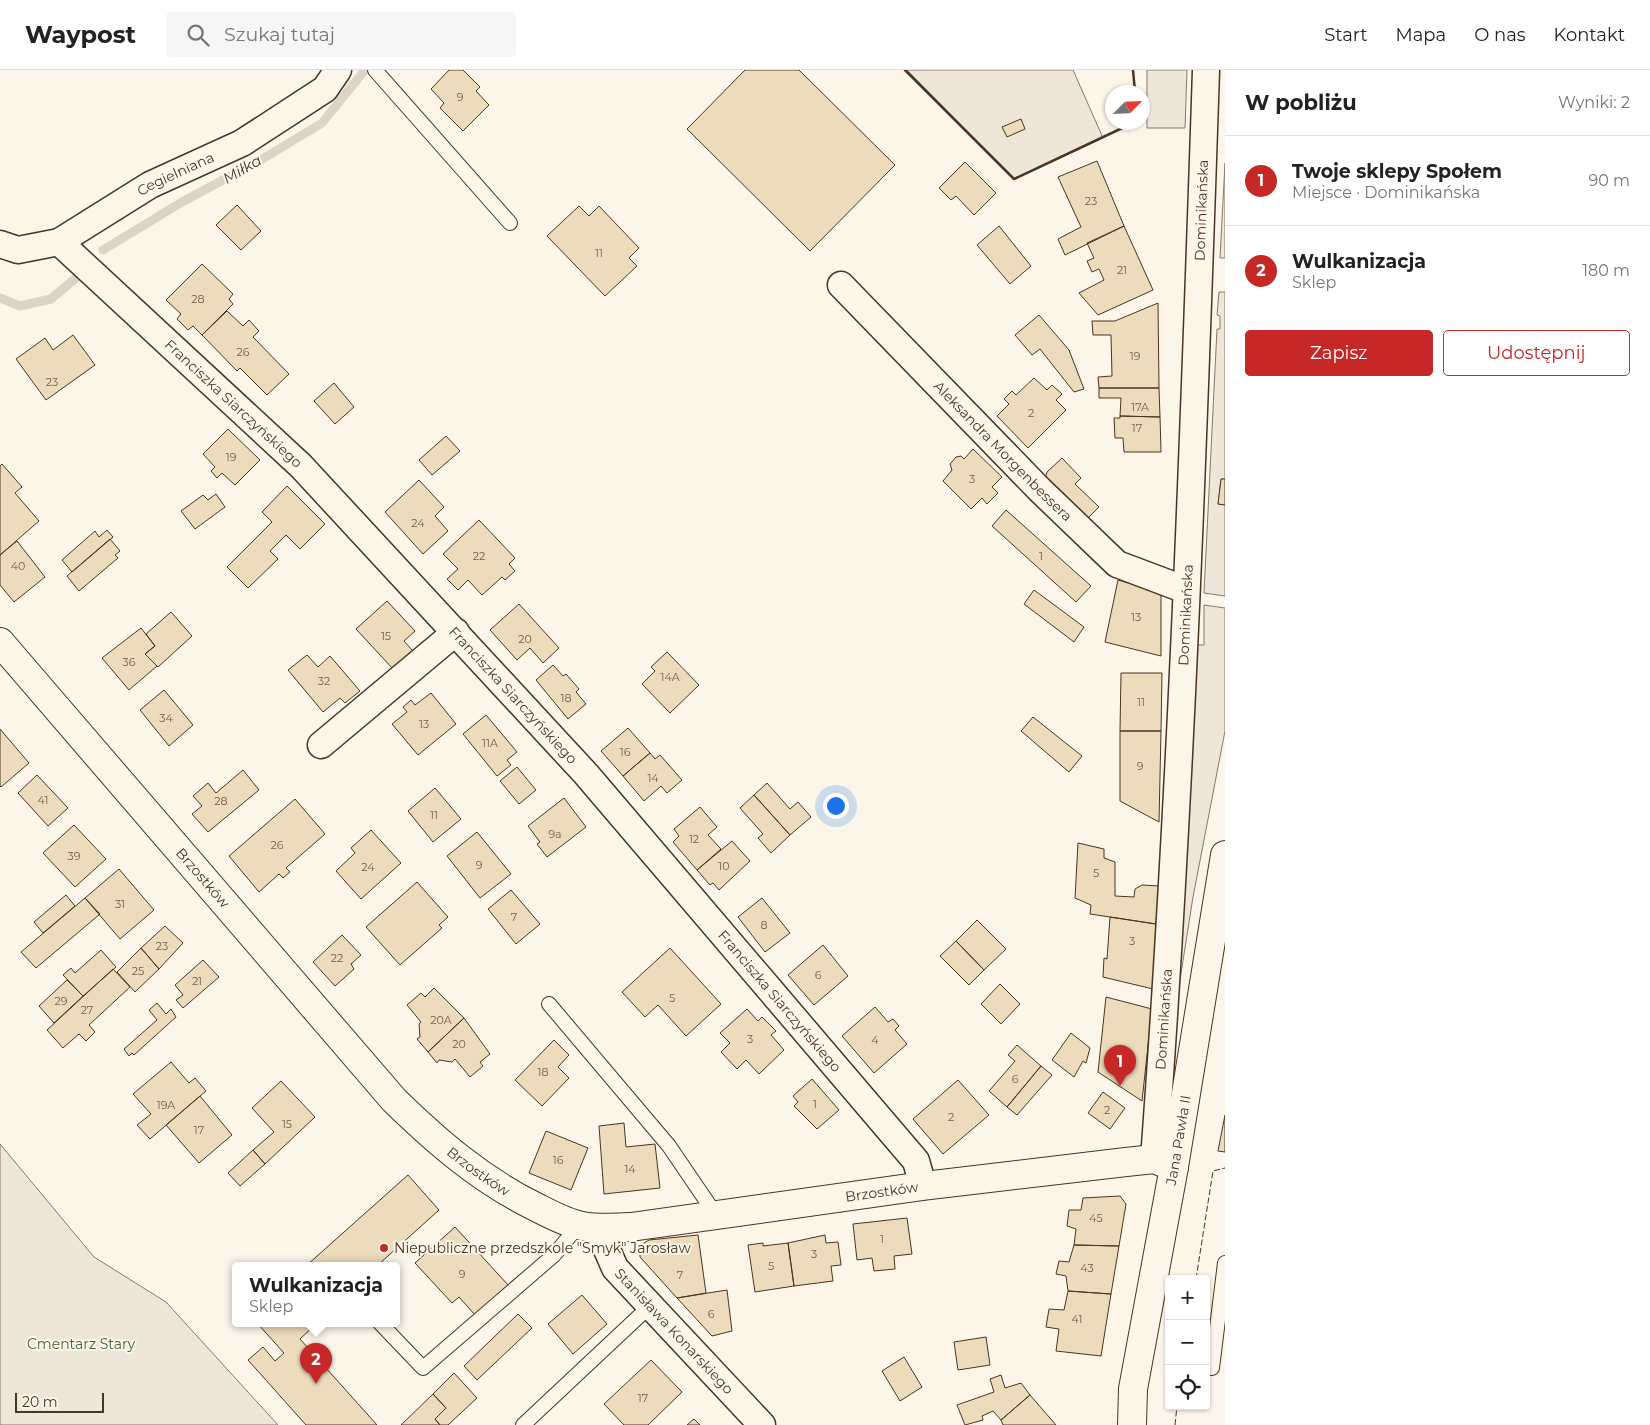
<!DOCTYPE html>
<html lang="pl">
<meta charset="utf-8">
<style>
:root{--surface:#fff;--page:#f6f6f6;--text:#222;--muted:#767676;--line:#e0e0e0;--accent:#c62828}
body{margin:0;font-family:Montserrat,sans-serif;background:var(--page);color:var(--text)}
.controls{position:absolute;right:15px;bottom:15px;display:grid;overflow:hidden;border-radius:5px;box-shadow:0 1px 4px #0004}
.controls button{width:45px;height:45px;display:grid;place-items:center;padding:0;border:0;border-bottom:1px solid var(--line);background:var(--surface);color:var(--text);font:25px sans-serif}
.compass{position:absolute;left:1105px;top:15px;width:45px;height:45px;border-radius:50%;background:var(--surface);box-shadow:0 1px 4px #0004;rotate:66deg}
.scale{position:absolute;left:15px;bottom:12px;width:89px;box-sizing:border-box;padding-left:5px;border:2px solid #4a3520;border-top:0;font-size:14px;line-height:18px;white-space:nowrap;color:#4a3520;-webkit-text-stroke:4px #fbf6e9;paint-order:stroke}
.you{position:absolute;left:835px;top:735px;width:18px;height:18px;margin:-12px;border:4px solid #fff;border-radius:50%;background:#1a73e8;box-shadow:0 0 0 8px #1a73e833}
.badge{display:grid;place-items:center;width:32px;height:32px;border-radius:50%;background:var(--accent);color:#fff;font-size:16px;font-weight:700}
.pin{position:absolute;translate:-50% -41px;filter:drop-shadow(0 1px 2px #0008)}
.pin::after{content:'';position:absolute;top:26px;width:18px;height:15px;background:inherit;clip-path:polygon(0 0,100% 0,50% 100%)}
.popup{position:absolute;left:232px;top:1192px;width:168px;height:65px;box-sizing:border-box;display:grid;place-content:center;border-radius:5px;background:var(--surface);filter:drop-shadow(0 1px 4px #0005);font-size:16px;white-space:nowrap;color:var(--muted)}
.popup b{font-size:19px;color:var(--text)}
.popup::after{content:'';position:absolute;left:50%;top:100%;margin-left:-10px;border:10px solid transparent;border-top-color:var(--surface)}
.list{margin:0;padding:0;list-style:none}
h2{display:flex;justify-content:space-between;align-items:center;height:65px;margin:0;padding:0 20px;font-size:21px}
h2 small{font-size:16px;font-weight:400;color:var(--muted)}
.list li{display:grid;grid-template-columns:32px 1fr auto;gap:15px;align-items:center;box-sizing:border-box;height:90px;padding:0 20px;border-top:1px solid var(--line)}
.list b{display:block;font-size:19px;white-space:nowrap}
.list p{margin:0;font-size:16px;white-space:nowrap;color:var(--muted)}
.list em{font-size:16px;font-style:normal;color:var(--muted)}
.actions{display:flex;gap:10px;padding:15px 20px}
.actions a{flex:1;padding:11px 0;border:1px solid var(--accent);border-radius:5px;text-align:center;font-size:18px;color:var(--accent)}
.actions .main{background:var(--accent);color:#fff}
.icon{flex:none;width:28px;height:28px;fill:none;stroke:currentColor;stroke-width:2;stroke-linecap:round;stroke-linejoin:round}
.map{position:relative;flex:none;width:1225px;height:1355px;overflow:hidden}
header{display:flex;align-items:center;gap:30px;box-sizing:border-box;height:70px;padding:0 25px;background:var(--surface);border-bottom:1px solid var(--line)}
header strong{font-size:24px}
nav{display:flex;gap:28px;margin-inline-start:auto;font-size:18px}
.search{width:350px;height:45px;background:var(--page);display:flex;align-items:center;gap:12px;box-sizing:border-box;padding:0 18px;border-radius:5px;color:var(--muted);font-size:19px}
main{display:flex}
aside{flex:1;background:var(--surface)}
.map>svg:first-child{display:block}
</style>
<header>
<strong>Waypost</strong>
<div class="search"><svg class="icon" aria-label="search" viewBox="0 0 24 24"><circle cx="10" cy="10" r="6"/><path d="M15 15l6 6"/></svg>Szukaj tutaj</div>
<nav><a>Start</a><a>Mapa</a><a>O nas</a><a>Kontakt</a></nav>
</header>
<main>
<div class="map">
<svg width="1225" height="1355" viewBox="0 0 1225 1355">
<rect width="100%" height="100%" fill="#fbf6e9"/>
<path fill="#ede6d9" stroke="#887966" d="M907 0H1073L1103 68 1014 109Z
M1225 93V188H1220Z
M1219 222H1225V409H1221L1218 434 1225 435V526L1204 523 1217 259H1220V246L1217 245Z
M1204 535 1225 538V661L1193 827 1167 993C1181 854 1193 715 1197 575H1204Z
M0 1074 94 1187 166 1232 278 1355H0Z"/>
<path fill="#ede7d9" stroke="#887966" d="M1147 0H1187L1185 58H1147Z"/>
<g fill="none" stroke-linecap="round" stroke-linejoin="round">
<path stroke="#dcd4c6" stroke-width="9" d="M103 180 182 132 264 88 322 53 365 0
M0 228 20 236 51 229 83 202"/>
</g>
<path fill="#ecdcbc" stroke="#4a3520" d="M449 0H463L480 17 476 21 489 35 463 61 440 38 444 33 431 19Z
M745 0H799L895 95 810 181 687 59Z
M1021 49 1025 59 1007 67 1002 57Z
M1097 91 1124 156 1065 185 1058 169 1081 157 1058 107Z
M965 92 996 123 974 145 956 126 951 130 939 118Z
M237 135 261 161 241 180 216 155Z
M579 136 589 146 599 136 639 178 629 188 637 196 605 226 547 166Z
M999 156 1031 196 1010 214 977 175Z
M1124 156 1153 220 1098 245 1079 223 1104 210 1099 199 1092 202 1087 191 1094 188 1087 173Z
M202 194 233 224 229 229 233 234 202 265 193 256 188 260 177 249 181 244 166 230Z
M1158 233 1159 318H1099L1098 307 1112 306 1111 265H1093L1092 251H1115Z
M227 241 243 256 249 250 259 261 253 267 289 304 267 325 240 298 237 301 202 265Z
M1039 245 1069 280 1084 319 1074 322 1040 279 1032 285 1015 265Z
M73 265 95 295 46 330 16 289 45 268 53 280Z
M1034 308 1047 320 1052 315 1062 324 1056 330 1066 340 1028 378 997 346 1009 334 1004 329 1012 321 1016 325Z
M334 313 354 337 335 354 314 331Z
M1099 318H1159L1160 347 1120 346 1121 328H1099Z
M1120 346 1160 347 1161 382H1124L1123 368H1115L1114 348H1120Z
M228 359 260 390 235 415 222 403 217 408 211 401 215 397 203 384Z
M446 366 460 381 432 405 419 390Z
M973 379 1002 407 992 417 998 423 987 434 982 428 971 439 943 411 952 400 950 394 956 387 961 386 964 389Z
M1062 388 1081 408 1075 414 1099 437 1084 452 1044 412 1047 402Z
M2 394 22 417 15 423 39 451 0 485V396Z
M1221 409H1225V435L1218 434Z
M419 410 444 437 435 446 448 461 423 484 385 442Z
M287 416 325 454 300 479 286 465 270 481 278 489 248 518 227 497 272 452 262 442Z
M216 424 225 437 195 459 181 441 203 425 208 430Z
M1006 440 1091 516 1076 532 992 456Z
M479 450 515 488 509 494 515 501 505 510 502 507 482 525 468 510 458 520 447 509 458 499 443 484Z
M107 460 113 467 72 502 62 490 95 461 99 467Z
M110 469 120 481 115 485 118 488 79 521 67 506Z
M17 471 45 507 14 532 0 515V485Z
M1118 510 1161 522V586L1105 572Z
M1034 520 1084 557 1074 572 1024 534Z
M387 531 415 561 404 571 413 581 393 599 356 559Z
M519 534 559 578 543 593 530 578 517 590 490 560Z
M171 542 192 566 158 597 145 584 155 576 146 564Z
M141 558 155 576 145 584 157 596 129 620 102 588Z
M667 582 699 615 670 643 642 614 655 601 651 597Z
M307 585 318 597 330 586 360 621 345 633 340 628 323 642 288 600Z
M553 595 563 606 566 604 579 619 576 622 586 634 568 649 536 610Z
M1121 603H1162L1161 661H1120Z
M164 620 193 655 169 676 140 640Z
M431 623 456 654 418 685 392 654 407 642 403 637 411 630 415 635Z
M486 645 517 682 507 690 511 695 497 706 463 664Z
M1033 647 1082 686 1069 702 1021 661Z
M628 658 650 683 623 706 601 681Z
M0 659 29 693 1 717 0 716Z
M1120 661H1161L1159 752 1120 731Z
M650 683 655 689 660 685 682 710 667 723 661 716 644 731 623 706Z
M517 697 536 720 519 734 500 711Z
M243 700 259 720 208 762 192 744 202 736 193 726 208 713 216 723Z
M37 705 68 738 48 756 18 723Z
M767 713 790 739 798 732 811 747 790 765 754 725Z
M435 718 461 749 433 772 408 741Z
M754 725 790 765 771 783 758 768 763 764 740 738Z
M564 728 586 757 547 787 537 774 540 772 528 756Z
M295 729 325 764 286 798 290 802 283 808 279 804 259 822 229 786Z
M700 737 717 757 708 765 721 779 697 800 673 772 679 766 674 759Z
M74 755 106 789 75 817 43 783Z
M371 760 401 793 361 829 336 801 355 783 351 778Z
M477 762 511 804 480 828 447 786Z
M732 771 750 791 719 820 713 813 710 815 697 800Z
M1078 773 1104 779V788L1115 792V826L1134 827 1135 819 1142 815 1159 816 1156 854 1090 844 1091 835 1075 828Z
M119 799 154 840 120 869 85 828Z
M417 812 448 847 439 855 442 858 400 895 366 857Z
M511 820 540 854 516 874 488 839Z
M66 825 75 836 43 863 34 852Z
M85 828 100 844 36 898 21 882Z
M762 828 790 863 765 882 738 847Z
M1110 847 1156 854 1153 919 1103 907 1104 888 1107 889Z
M977 850 1006 879 984 900 956 871Z
M165 856 183 873 159 899 141 878Z
M342 865 361 885 351 894 354 899 335 916 313 892Z
M956 871 984 900 969 915 940 886Z
M823 875 848 906 814 935 788 905Z
M141 878 159 899 135 922 117 902Z
M670 878 721 934 686 966 658 935 645 947 622 922Z
M101 880 116 897 83 926 63 905 71 898 75 903Z
M203 890 219 907 183 938 176 930 183 925 175 915Z
M113 899 130 917 89 955 95 962 86 971 79 964 63 978 47 960Z
M67 910 83 926 54 953 39 936Z
M1000 914 1020 934 1001 954 981 934Z
M434 918 464 948 428 982 417 969 420 967 419 954 421 952 407 935 421 923 425 927Z
M1106 927 1152 939 1142 1031 1098 1002Z
M157 933 166 944 171 939 176 947 134 985 132 983 129 986 124 979 157 950 149 940Z
M875 937 888 952 893 949 899 956 895 960 907 974 874 1003 842 966Z
M747 939 758 951 762 947 776 961 771 965 784 980 759 1004 746 990 737 999 721 982 730 973 720 963Z
M464 948 490 984 480 992 483 996 470 1007 455 989 452 992 439 990 437 993 428 982Z
M1071 963 1090 978 1086 993 1083 991 1074 1007 1052 990Z
M554 970 569 985 558 997 569 1008 542 1036 515 1010Z
M1017 975 1041 996 1007 1037 989 1021 1015 991 1008 985Z
M171 992 189 1013 195 1008 206 1021 150 1069 137 1055 151 1044 133 1024Z
M1041 996 1052 1005 1017 1045 1007 1037Z
M812 1009 839 1040 817 1059 794 1036 798 1032 793 1026Z
M958 1010 989 1045 943 1084 913 1049Z
M281 1011 315 1047 265 1094 253 1080 274 1062 252 1038Z
M1103 1022 1125 1038 1110 1059 1088 1043Z
M200 1026 232 1065 199 1093 166 1055Z
M1225 1045V1082L1218 1081Z
M624 1053 626 1077 655 1074 660 1118 604 1124 599 1056Z
M546 1061 588 1078 571 1120 529 1103Z
M253 1080 265 1094 240 1116 228 1103Z
M408 1105 439 1140 378 1195H307Z
M1120 1126 1126 1134 1119 1176 1074 1175 1076 1159 1067 1156 1069 1140H1081L1083 1128Z
M907 1148 912 1184 894 1186 895 1199 874 1201 872 1188 857 1190 853 1154Z
M455 1157 508 1215 475 1245 459 1227 452 1233 415 1193Z
M698 1165 706 1223 677 1228 640 1187V1183L644 1173 649 1170Z
M825 1165 826 1173 838 1172 841 1195 831 1196 833 1211 794 1216 788 1173Z
M763 1173V1176L788 1173 794 1216 755 1222 748 1175Z
M1074 1175 1119 1176 1111 1224 1068 1221 1066 1206 1056 1204 1059 1191 1069 1192Z
M727 1220 732 1261 712 1266 677 1228Z
M1068 1221 1111 1224 1101 1286 1056 1281 1059 1259 1046 1257 1049 1239 1064 1240Z
M582 1225 607 1254 573 1284 548 1254Z
M518 1244 532 1258 477 1310 464 1296Z
M257 1253H317L300 1269 377 1355H306L248 1290 263 1277 275 1291 284 1283Z
M986 1267 990 1295 958 1300 954 1272Z
M904 1287 922 1317 900 1331 882 1301Z
M651 1290 682 1322 648 1355H624L604 1334Z
M454 1303 477 1328 448 1355H440L435 1349 446 1338 433 1324Z
M1001 1305 1005 1318 1021 1313 1030 1325 1001 1350 993 1341 982 1346 983 1350 965 1355 957 1335 994 1322 990 1309Z
M433 1324 446 1338 435 1349 440 1355H401Z
M1030 1325 1056 1355H1003L1001 1350Z
M694 1349 700 1355H687Z"/>
<g fill="none" stroke-linecap="round" stroke-linejoin="round">
<defs>
<path id="service" d="M375 0 510 153
M549 934 669 1076 716 1145
M380 1253 423 1298 554 1185 579 1155
M1212 1298 1225 1193
M523 1355 650 1236"/>
<g id="minor">
<path id="s1" d="M59 172 301 396 586 704 916 1091 923 1116"/>
<path id="s2" d="M0 174 18 180 59 172 150 115 242 73 325 19 338 0"/>
<path id="s3" d="M841 215 1040 420 1117 494 1186 520"/>
<path d="M321 675 456 562"/>
<path id="s4" d="M1154 1089C1181 727 1194 363 1206 0"/>
<path id="s5" d="M598 1159 615 1198 762 1355"/>
</g>
<g id="tertiary">
<path id="s6" d="M0 572 394 1030C437 1072 481 1110 536 1137 550 1144 566 1153 582 1156 598 1159 614 1158 631 1157L923 1116 1126 1092 1154 1089 1174 1097"/>
</g>
<g id="secondary">
<path id="s7" d="M1132 1355 1133 1319 1174 1097 1225 785"/>
</g>
</defs>
<use href="#service" stroke="#4a3520" stroke-width="16"/>
<use href="#minor" stroke="#4a3520" stroke-width="29"/>
<use href="#tertiary" stroke="#4a3520" stroke-width="30"/>
<use href="#secondary" stroke="#4a3520" stroke-width="30"/>
<use href="#service" stroke="#fbf6e9" stroke-width="14"/>
<use href="#minor" stroke="#fbf6e9" stroke-width="26"/>
<use href="#tertiary" stroke="#fbf6e9" stroke-width="28"/>
<use href="#secondary" stroke="#fbf6e9" stroke-width="28"/>
<path stroke="#4a3520" stroke-width="1" stroke-dasharray="6 2.5" stroke-linecap="butt" d="M1196 1209 1213 1101 1225 1098
M1175 1355 1177 1336"/>
<path stroke="#4a3520" stroke-width="2.5" d="M905 0 1014 109 1135 52
M1133 0 1135 22"/>
</g>
<circle fill="#c62828" stroke="#fbf6e9" stroke-width="2" cx="384" cy="1178" r="5"/>
<g text-anchor="middle" dominant-baseline="central" stroke-width="4" stroke-linejoin="round" paint-order="stroke">
<g font-size="11" fill="#725f47">
<text x="460" y="27">9</text>
<text x="1091" y="131">23</text>
<text x="599" y="183">11</text>
<text x="1122" y="200">21</text>
<text x="198" y="229">28</text>
<text x="243" y="282">26</text>
<text x="1135" y="286">19</text>
<text x="52" y="312">23</text>
<text x="1140" y="337">17A</text>
<text x="1031" y="343">2</text>
<text x="1137" y="358">17</text>
<text x="231" y="387">19</text>
<text x="972" y="409">3</text>
<text x="418" y="453">24</text>
<text x="479" y="486">22</text>
<text x="1041" y="486">1</text>
<text x="18" y="496">40</text>
<text x="1136" y="547">13</text>
<text x="386" y="566">15</text>
<text x="525" y="569">20</text>
<text x="129" y="592">36</text>
<text x="670" y="607">14A</text>
<text x="324" y="611">32</text>
<text x="566" y="628">18</text>
<text x="1141" y="632">11</text>
<text x="166" y="648">34</text>
<text x="424" y="654">13</text>
<text x="490" y="673">11A</text>
<text x="625" y="682">16</text>
<text x="1140" y="696">9</text>
<text x="653" y="708">14</text>
<text x="43" y="730">41</text>
<text x="221" y="731">28</text>
<text x="434" y="745">11</text>
<text x="555" y="764">9a</text>
<text x="694" y="769">12</text>
<text x="277" y="775">26</text>
<text x="74" y="786">39</text>
<text x="479" y="795">9</text>
<text x="724" y="796">10</text>
<text x="368" y="797">24</text>
<text x="1096" y="803">5</text>
<text x="120" y="834">31</text>
<text x="514" y="847">7</text>
<text x="764" y="855">8</text>
<text x="1132" y="871">3</text>
<text x="162" y="876">23</text>
<text x="337" y="888">22</text>
<text x="138" y="901">25</text>
<text x="818" y="905">6</text>
<text x="197" y="911">21</text>
<text x="672" y="928">5</text>
<text x="61" y="931">29</text>
<text x="87" y="940">27</text>
<text x="441" y="950">20A</text>
<text x="750" y="969">3</text>
<text x="875" y="970">4</text>
<text x="459" y="974">20</text>
<text x="543" y="1002">18</text>
<text x="1015" y="1009">6</text>
<text x="815" y="1034">1</text>
<text x="166" y="1035">19A</text>
<text x="1107" y="1040">2</text>
<text x="951" y="1047">2</text>
<text x="287" y="1054">15</text>
<text x="199" y="1060">17</text>
<text x="558" y="1090">16</text>
<text x="630" y="1099">14</text>
<text x="1096" y="1148">45</text>
<text x="882" y="1169">1</text>
<text x="814" y="1184">3</text>
<text x="771" y="1196">5</text>
<text x="1087" y="1198">43</text>
<text x="462" y="1204">9</text>
<text x="680" y="1205">7</text>
<text x="711" y="1244">6</text>
<text x="1077" y="1249">41</text>
<text x="643" y="1328">17</text>
</g>
<g font-size="14" fill="#4a3520" stroke="#fbf6e9">
<text stroke="none"><textPath href="#s2" startOffset="196">Cegielniana</textPath></text>
<text stroke="none"><textPath href="#s4" startOffset="950">Dominikańska</textPath></text>
<text stroke="none"><textPath href="#s1" startOffset="238">Franciszka Siarczyńskiego</textPath></text>
<text stroke="none"><textPath href="#s3" startOffset="232">Aleksandra Morgenbessera</textPath></text>
<text stroke="none"><textPath href="#s4" startOffset="545">Dominikańska</textPath></text>
<text stroke="none"><textPath href="#s1" startOffset="642">Franciszka Siarczyńskiego</textPath></text>
<text stroke="none"><textPath href="#s6" startOffset="311">Brzostków</textPath></text>
<text stroke="none"><textPath href="#s1" startOffset="1048">Franciszka Siarczyńskiego</textPath></text>
<text stroke="none"><textPath href="#s4" startOffset="140">Dominikańska</textPath></text>
<text stroke="none"><textPath href="#s7" startOffset="289">Jana Pawła II</textPath></text>
<text stroke="none"><textPath href="#s6" startOffset="715">Brzostków</textPath></text>
<text stroke="none"><textPath href="#s6" startOffset="1135">Brzostków</textPath></text>
<text stroke="none"><textPath href="#s5" startOffset="129">Stanisława Konarskiego</textPath></text>
</g>
<g font-size="14" fill="#4a3520" stroke="#fbf6e9" text-anchor="start">
<text x="394" y="1178">Niepubliczne przedszkole "Smyk" Jarosław</text>
</g>
<g font-size="14" fill="#436837" stroke="#fbf6e9">
<text x="81" y="1274">Cmentarz Stary</text>
</g>
<g font-size="15" font-style="italic" fill="#4a3520" stroke="#fbf6e9">
<text transform="translate(242 99) rotate(-30)">Miłka</text>
</g>
</g>
</svg>
<div class="controls">
<button>+</button>
<button>−</button>
<button><svg class="icon" aria-label="locate" viewBox="0 0 24 24"><circle cx="12" cy="12" r="6"/><path d="M12 2v4M12 18v4M2 12h4M18 12h4"/></svg></button>
</div>
<svg class="compass" viewBox="-18 -18 36 36"><path d="M0-13l5 13h-10z" fill="#e53935"/><path d="M0 13l5-13h-10z" fill="#767676"/></svg>
<div class="scale">20 m</div>
<div class="you"></div>
<div class="pin badge" style="left:1120px;top:1016px">1</div>
<div class="pin badge" style="left:316px;top:1314px">2</div>
<div class="popup"><b>Wulkanizacja</b>Sklep</div>
</div>
<aside>
<h2>W pobliżu<small>Wyniki: 2</small></h2>
<ul class="list">
<li><span class="badge">1</span><div><b>Twoje sklepy Społem</b><p>Miejsce · Dominikańska</p></div><em>90 m</em></li>
<li><span class="badge">2</span><div><b>Wulkanizacja</b><p>Sklep</p></div><em>180 m</em></li>
</ul>
<div class="actions"><a class="main">Zapisz</a><a>Udostępnij</a></div>
</aside>
</main>
